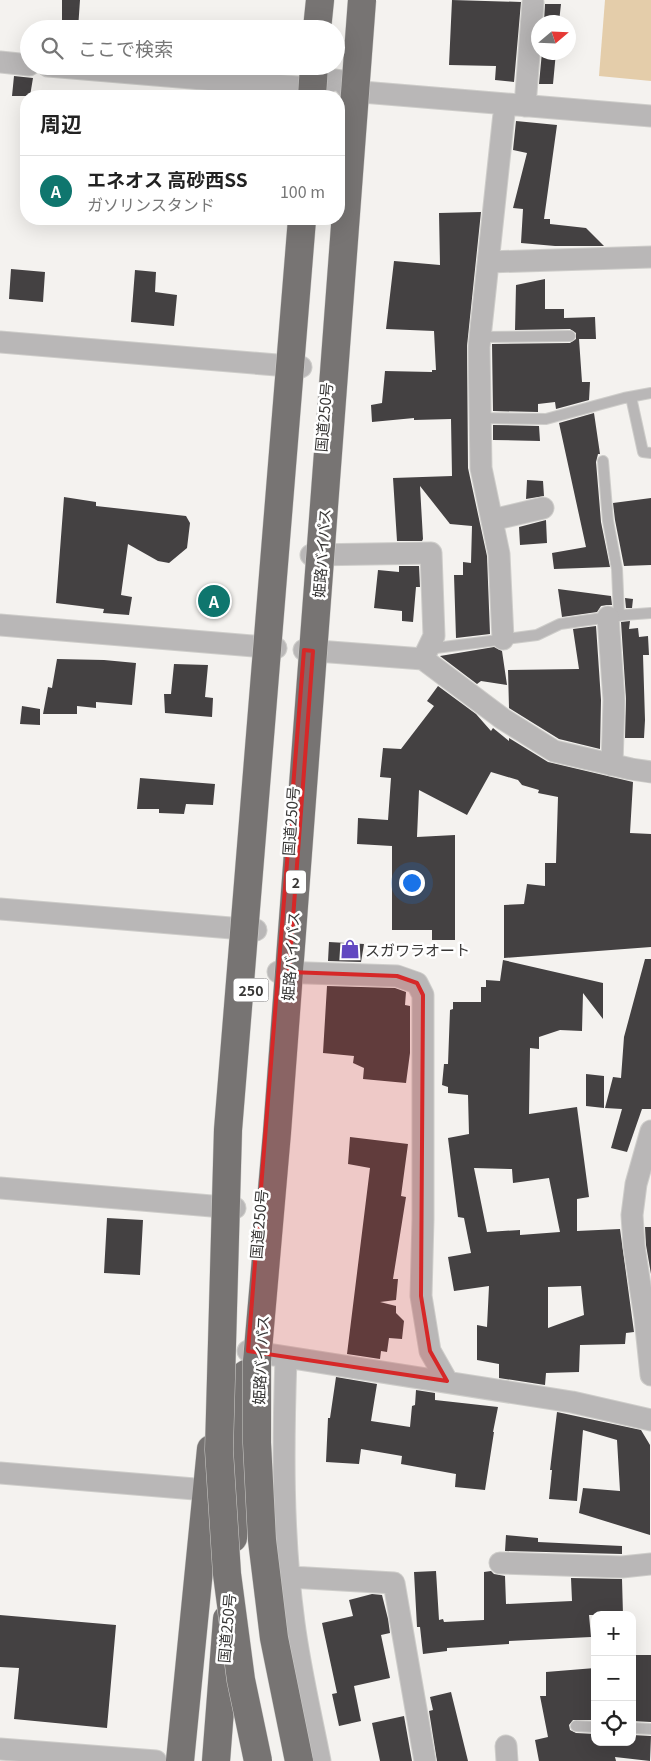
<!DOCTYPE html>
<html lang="ja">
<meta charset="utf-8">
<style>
:root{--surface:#fff;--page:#f6f6f6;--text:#222;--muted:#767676;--line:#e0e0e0;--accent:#0f766e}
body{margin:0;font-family:Georgia,"Noto Sans JP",serif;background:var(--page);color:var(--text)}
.controls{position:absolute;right:15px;bottom:15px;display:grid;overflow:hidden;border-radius:10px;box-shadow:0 5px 20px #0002}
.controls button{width:45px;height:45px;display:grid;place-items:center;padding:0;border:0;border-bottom:1px solid var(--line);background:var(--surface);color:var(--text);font:25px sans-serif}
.compass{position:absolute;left:531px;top:15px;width:45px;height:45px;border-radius:50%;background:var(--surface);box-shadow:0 5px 20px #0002;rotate:71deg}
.you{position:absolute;left:411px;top:882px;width:18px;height:18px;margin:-12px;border:4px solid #fff;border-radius:50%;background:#1a73e8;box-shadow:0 0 0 8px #1a73e833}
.badge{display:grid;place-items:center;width:32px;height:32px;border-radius:50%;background:var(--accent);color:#fff;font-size:16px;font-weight:700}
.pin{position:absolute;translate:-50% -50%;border:2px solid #fff;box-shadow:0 1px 5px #0006}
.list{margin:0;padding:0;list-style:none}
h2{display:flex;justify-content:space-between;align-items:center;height:65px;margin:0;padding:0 20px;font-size:21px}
h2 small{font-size:16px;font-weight:400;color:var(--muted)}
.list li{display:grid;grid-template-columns:32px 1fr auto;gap:15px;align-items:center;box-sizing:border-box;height:70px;padding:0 20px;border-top:1px solid var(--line)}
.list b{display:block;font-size:19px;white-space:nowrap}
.list p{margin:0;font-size:16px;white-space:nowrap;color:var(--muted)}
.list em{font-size:16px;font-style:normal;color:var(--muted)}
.icon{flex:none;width:28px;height:28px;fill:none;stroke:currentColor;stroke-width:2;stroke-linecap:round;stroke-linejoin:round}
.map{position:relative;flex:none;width:651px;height:1761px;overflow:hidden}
.search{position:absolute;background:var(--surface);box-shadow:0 5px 20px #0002;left:20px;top:20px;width:325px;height:55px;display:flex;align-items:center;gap:12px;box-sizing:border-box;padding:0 18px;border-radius:28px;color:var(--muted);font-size:19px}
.panel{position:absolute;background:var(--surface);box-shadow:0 5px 20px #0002;left:20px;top:90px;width:325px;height:135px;border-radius:20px}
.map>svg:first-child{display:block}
</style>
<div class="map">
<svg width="651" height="1761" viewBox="0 0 651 1761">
<rect width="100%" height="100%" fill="#f4f2ef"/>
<path fill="#e4cdaa" d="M605 0H651V81L599 76Z"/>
<path fill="#444142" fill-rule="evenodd" d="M62 0H80L78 29H62Z
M452 0 521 2 514 82 495 80 496 66 449 65Z
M545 4H561L559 22H544Z
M542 52H556L553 84H539Z
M14 76 33 78 30 96H12Z
M516 121 557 125 544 219H550V224L586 228 604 246H555L521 243 523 209 513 208 527 153 513 150Z
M481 212 467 346 468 468 487 556 490 634 456 638 454 575H463V562L471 563 472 526 450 524 420 486 423 539 422 541H397L393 478 452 476 451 419 414 420V418L372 422 371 405 382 403 385 371 432 372V370H436L434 331 386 329 394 261 440 265 439 213Z
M11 269 45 272 43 302 9 299Z
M135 270 156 272 155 292 177 295 174 326 131 322Z
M545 279V309H564V318L595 317 596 339H579L582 382H590L589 400 556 409 555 402 538 404V412L493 411 492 344 570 343 576 339V333L570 329 515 330 516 285Z
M594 413 600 454H598L596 462 601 522 610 567 554 569 552 553 586 547 559 423Z
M493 425 539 426 540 441 493 440Z
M527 480 543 481 544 496 526 499Z
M64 497 96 502V506L186 516 190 523 187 548 169 563 158 561 128 544 121 595 132 597 129 615 103 613 104 609 56 603Z
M651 498V565L624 566 615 520 613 503Z
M546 520 547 543 520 545 519 527Z
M399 566H419L420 587H416L413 622 402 621V611L374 608 378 570 399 572Z
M558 589 611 596 612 605H607L601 606 597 612 562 617Z
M625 598 633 599 632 608H626Z
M630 621 629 629 638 628 639 637 648 636 649 655H643L645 720 644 738H625L626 699 621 622Z
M596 626 601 700 600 749 559 739 509 708 508 670 579 669 573 629Z
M494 647 502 651 507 685 481 681 477 684 440 656Z
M57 659 104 660 136 663 132 705 96 702V708L77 706V714H43L48 687 52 688Z
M174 664 208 665 205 697 213 698 212 717 165 713 164 694H171Z
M438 686 476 714 491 731 493 728 509 741V738L548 762 633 782 630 833 651 834V947L504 958V905L524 904 527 884 545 886V863H556L558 797 538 793 539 790 522 785 518 780 491 772 467 815 419 790 417 837 455 835V940H432V930H392V846L357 844 358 818 388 820 391 778 380 777 383 748 401 749 434 706 427 701Z
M22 706 40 709V725L20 724Z
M140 778 215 784 213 805 186 804 184 814 159 813V809H137Z
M329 942 364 944 361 962 328 961Z
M645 959H651V1109H642L627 1152 611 1148 622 1109 605 1108 613 1077 621 1078 624 1037Z
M503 960 603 983V1019L583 993 582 1031 560 1030 539 1037V1049L530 1048 529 1114 577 1107 589 1197 577 1199V1231L620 1229 634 1332 626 1333 625 1344 580 1345 579 1372 546 1373 545 1385 499 1378V1364L477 1360V1325L487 1327 489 1286 454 1291 448 1257 471 1253 464 1218 458 1217 448 1138 469 1134 468 1095 448 1093V1087L442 1085 444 1064H448L450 1010 453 1009V1002H481V987H486V980L500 981ZM474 1168 512 1169 513 1183 549 1178 560 1232 520 1235V1230L487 1232ZM581 1286 584 1315 548 1328V1287Z
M327 986 395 988 406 992 405 1005 410 1006V1053L406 1083 363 1079 364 1068 353 1063 354 1056 323 1053Z
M586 1074 604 1076V1108L586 1106Z
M350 1137 408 1144 401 1196 406 1197 393 1279H398L396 1300 380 1302 396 1306V1313L404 1321 402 1339 389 1338 387 1352 381 1351 380 1359 347 1354 370 1168 348 1164Z
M107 1218 143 1220 140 1275 104 1273Z
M645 1227H651V1274L646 1245Z
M336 1377 377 1384 371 1421 410 1427 412 1406 415 1405 416 1390 435 1393V1400L498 1407 493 1432H494L485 1490 455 1487 456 1474 401 1464 402 1456 361 1449 359 1464 326 1462 328 1418H330Z
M557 1412 641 1430 650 1445V1535L579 1513 583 1488 620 1491 617 1440 583 1430 577 1501 549 1499 552 1470H550Z
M506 1535 538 1538V1542L622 1546V1554L505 1551Z
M436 1571 439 1620 443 1619 444 1622 484 1620V1572L491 1571 494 1574 505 1576 506 1604 572 1601 571 1578 622 1579 623 1615H589L591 1637 509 1641V1644L447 1648V1651L423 1654 420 1627H417L414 1572Z
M372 1594 382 1595 388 1619 390 1633 381 1635 390 1678 354 1686 361 1721 339 1726 332 1694 337 1693 322 1623 353 1616 349 1600Z
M0 1615 116 1625 107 1728 14 1719 19 1668 0 1667Z
M636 1655H651V1722L632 1721V1697H634Z
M595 1668V1720H573L569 1725 570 1730 576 1733 595 1734V1742H632V1735L651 1736 650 1761 615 1757 616 1761H539L535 1740 548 1737 540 1696H546V1672Z
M451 1692 468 1761H437L429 1711 433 1710 430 1697Z
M404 1716 412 1761H380L372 1723Z"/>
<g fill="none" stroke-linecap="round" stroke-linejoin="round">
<defs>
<path id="lane" d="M480 337 570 336
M631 397 643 452 651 453
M480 418 546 419 624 398 651 393
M603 461 608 521 617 569 619 616
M428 649 537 635 560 624 624 615 651 613
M576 1726 595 1727
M632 1728 651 1729"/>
<path id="street" d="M0 62 29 65
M48 66 322 89
M322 89 328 81 336 80 342 81 350 91 651 116
M525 106 533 3
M488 262 651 257
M0 342 301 367
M492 520 543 508
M311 555 431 553 434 636 423 659
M608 617 614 700 612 765
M0 625 276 648
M503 639 499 554 481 468 479 347 505 104
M304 650 423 659 503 719 554 751 631 769 651 772
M0 909 256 930
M278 972 397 976 417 983 423 995V1219L421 1296 430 1351 447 1381
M651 1131 636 1184 632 1215 634 1246 645 1318 651 1375
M0 1188 235 1208
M248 1351 572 1402 651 1420
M286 1357C283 1446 282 1534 294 1623 300 1669 311 1715 320 1761
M0 1473 207 1490
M500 1563 622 1567 651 1564
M290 1577 394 1583 425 1761
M506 1746 507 1761
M0 1749 156 1761"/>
<path id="highway" d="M317 29 320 0
M233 1538 246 1374
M180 1761 211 1449
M216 1761 227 1619"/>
</defs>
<use href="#lane" stroke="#cecdca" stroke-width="12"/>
<use href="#street" stroke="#cecdca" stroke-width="23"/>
<use href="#highway" stroke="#cecdca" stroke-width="29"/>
<use href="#lane" stroke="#b9b7b7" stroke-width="10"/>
<use href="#street" stroke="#b9b7b7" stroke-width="21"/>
<use href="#highway" stroke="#777473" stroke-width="28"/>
<defs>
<path id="highway-bridge" d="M312 96 314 66
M258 1761 241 1680 227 1574 219 1450 228 1130 302 219
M299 1761 274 1638 262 1540 257 1443V1361L277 1132 362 0"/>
</defs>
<use href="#highway-bridge" stroke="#cecdca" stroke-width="29" stroke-linecap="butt"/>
<use href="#highway-bridge" stroke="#777473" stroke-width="28"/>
</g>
<path fill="#d62828" fill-opacity="0.2" stroke="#d62828" stroke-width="4" stroke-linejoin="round" d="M304 650 313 651 289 972 397 976 417 983 423 995 421 1296 430 1351 447 1381 248 1351Z"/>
<defs>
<symbol id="shop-bare" viewBox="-9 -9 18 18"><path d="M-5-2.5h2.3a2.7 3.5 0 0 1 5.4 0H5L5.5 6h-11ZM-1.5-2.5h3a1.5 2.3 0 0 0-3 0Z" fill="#6248c1" stroke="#fff" stroke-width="2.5" paint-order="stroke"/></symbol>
</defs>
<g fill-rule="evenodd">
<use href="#shop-bare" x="336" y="935" width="28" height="28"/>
</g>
<g text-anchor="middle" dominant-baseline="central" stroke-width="5" stroke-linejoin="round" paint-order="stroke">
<g fill="#fff" stroke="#747372" stroke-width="1">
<rect x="286" y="870.5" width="20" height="23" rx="4"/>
<rect x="233.5" y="978.5" width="35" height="23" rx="4"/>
</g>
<g font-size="14" font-weight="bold" fill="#383736">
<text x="296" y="882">2</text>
<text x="251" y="990">250</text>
</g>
<g font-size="15" fill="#383736" stroke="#fff">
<text transform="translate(323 417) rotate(-85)">国道250号</text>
<text transform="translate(321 553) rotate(-86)">姫路バイパス</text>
<text transform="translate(290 821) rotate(-86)">国道250号</text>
<text transform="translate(290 956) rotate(-86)">姫路バイパス</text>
<text transform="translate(258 1224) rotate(-85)">国道250号</text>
<text transform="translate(260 1360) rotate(-87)">姫路バイパス</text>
<text transform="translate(226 1628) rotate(-85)">国道250号</text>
</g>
<g font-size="15" fill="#383736" stroke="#fff" text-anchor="start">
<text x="365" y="949">スガワラオート</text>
</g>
</g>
</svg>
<div class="controls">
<button>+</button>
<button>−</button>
<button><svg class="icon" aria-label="locate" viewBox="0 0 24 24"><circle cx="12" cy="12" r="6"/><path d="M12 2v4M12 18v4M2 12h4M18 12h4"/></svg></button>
</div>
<svg class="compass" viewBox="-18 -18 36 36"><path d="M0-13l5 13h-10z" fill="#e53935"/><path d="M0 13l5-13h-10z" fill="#767676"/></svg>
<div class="you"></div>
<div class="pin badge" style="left:214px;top:601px">A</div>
<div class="search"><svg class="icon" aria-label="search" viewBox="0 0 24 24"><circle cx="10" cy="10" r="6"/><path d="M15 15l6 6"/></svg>ここで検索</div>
<section class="panel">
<h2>周辺<small></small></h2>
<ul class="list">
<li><span class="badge">A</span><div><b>エネオス 高砂西SS</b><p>ガソリンスタンド</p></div><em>100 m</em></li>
</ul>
</section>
</div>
